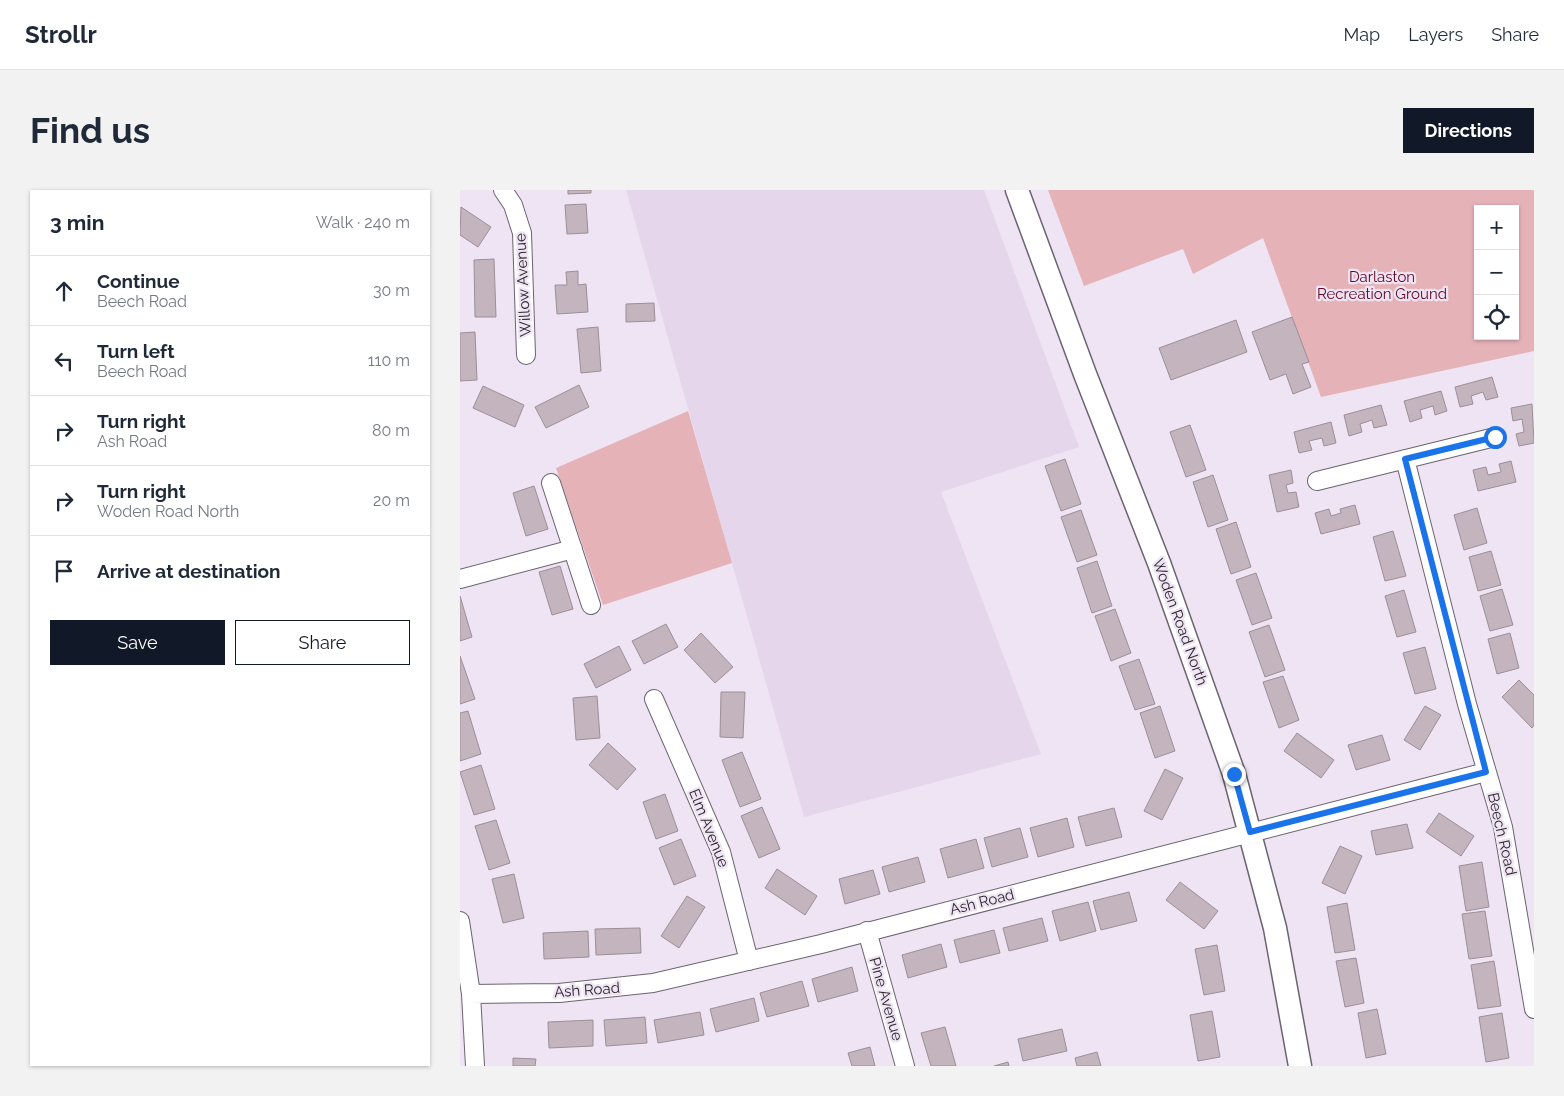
<!DOCTYPE html>
<meta charset="utf-8">
<style>
:root{--surface:#fff;--page:#f2f2f3;--text:#1f2937;--muted:#747a83;--line:#e0e1e3;--accent:#111827}
body{margin:0;font-family:Raleway,sans-serif;background:var(--page);color:var(--text)}
.controls{position:absolute;right:15px;top:15px;display:grid;overflow:hidden;border-radius:0px;box-shadow:0 1px 4px #0004}
.controls button{width:45px;height:45px;display:grid;place-items:center;padding:0;border:0;border-bottom:1px solid var(--line);background:var(--surface);color:var(--text);font:25px sans-serif}
.stop{position:absolute;width:15px;height:15px;margin:-11px;border:4px solid #1a73e8;border-radius:50%;background:#fff}
.stop.end{background:#1a73e8;border-color:#fff;box-shadow:0 1px 5px #0008}
.list{margin:0;padding:0;list-style:none}
h2{display:flex;justify-content:space-between;align-items:center;height:65px;margin:0;padding:0 20px;font-size:21px}
h2 small{font-size:16px;font-weight:400;color:var(--muted)}
.list li{display:grid;grid-template-columns:32px 1fr auto;gap:15px;align-items:center;box-sizing:border-box;height:70px;padding:0 20px;border-top:1px solid var(--line)}
.list b{display:block;font-size:19px;white-space:nowrap}
.list p{margin:0;font-size:16px;white-space:nowrap;color:var(--muted)}
.list em{font-size:16px;font-style:normal;color:var(--muted)}
.actions{display:flex;gap:10px;padding:15px 20px}
.actions a{flex:1;padding:11px 0;border:1px solid var(--accent);border-radius:0px;text-align:center;font-size:18px;color:var(--accent)}
.actions .main{background:var(--accent);color:#fff}
.icon{flex:none;width:28px;height:28px;fill:none;stroke:currentColor;stroke-width:2;stroke-linecap:round;stroke-linejoin:round}
.map{position:relative;flex:none;width:1074px;height:876px;overflow:hidden;border-radius:0px}
header{display:flex;align-items:center;gap:30px;box-sizing:border-box;height:70px;padding:0 25px;background:var(--surface);border-bottom:1px solid var(--line)}
header strong{font-size:24px}
nav{display:flex;gap:28px;margin-inline-start:auto;font-size:18px}
.intro{display:flex;align-items:center;justify-content:space-between;box-sizing:border-box;height:120px;padding:0 30px}
h1{margin:0;font-size:35px}
.button{padding:12px 22px;border-radius:0px;background:var(--accent);color:#fff;font-size:18px;font-weight:700}
main{display:flex;gap:30px;padding:0 30px}
aside{flex:1;background:var(--surface);border-radius:0px;box-shadow:0 1px 4px #0004}
.map>svg:first-child{display:block}
</style>
<header>
<strong>Strollr</strong>
<nav><a>Map</a><a>Layers</a><a>Share</a></nav>
</header>
<div class="intro"><h1>Find us</h1><a class="button">Directions</a></div>
<main>
<aside>
<h2>3 min<small>Walk · 240 m</small></h2>
<ul class="list">
<li><svg class="icon" aria-label="ahead" viewBox="0 0 24 24"><path d="M12 20V5M6 11l6-6 6 6"/></svg><div><b>Continue</b><p>Beech Road</p></div><em>30 m</em></li>
<li><svg class="icon" aria-label="left" viewBox="0 0 24 24"><path d="M17 20v-9H6M10 6l-5 5 5 5"/></svg><div><b>Turn left</b><p>Beech Road</p></div><em>110 m</em></li>
<li><svg class="icon" aria-label="right" viewBox="0 0 24 24"><path d="M7 20v-9h11M14 6l5 5-5 5"/></svg><div><b>Turn right</b><p>Ash Road</p></div><em>80 m</em></li>
<li><svg class="icon" aria-label="right" viewBox="0 0 24 24"><path d="M7 20v-9h11M14 6l5 5-5 5"/></svg><div><b>Turn right</b><p>Woden Road North</p></div><em>20 m</em></li>
<li><svg class="icon" aria-label="arrive" viewBox="0 0 24 24"><path d="M6 21V4h12l-3 4 3 4H6"/></svg><div><b>Arrive at destination</b></div></li>
</ul>
<div class="actions"><a class="main">Save</a><a>Share</a></div>
</aside>
<div class="map">
<svg width="1074" height="876" viewBox="0 0 1074 876">
<rect width="100%" height="100%" fill="#eee4f3"/>
<path fill="#e5d6ec" d="M166 0H524L619 257 481 302 581 564 344 627Z"/>
<path fill="#e5b2b8" fill-rule="evenodd" d="M588 0H1074V161L861 207 803 48 733 84 723 59 624 96ZM1018 19H1055V146H1018Z
M228 221 272 373 143 415 96 278Z"/>
<path fill="#c4b4bd" stroke="#9d8e97" d="M108 0H131V3L108 4Z
M126 14 128 43 107 44 105 15Z
M1 17 31 37 18 57 0 45Z
M34 69 36 127H15L14 70Z
M118 81V95L126 94 128 122 97 124 95 95H107L106 82Z
M194 113 195 131 166 132V114Z
M832 127 849 172 842 174 851 197 833 204 826 184 810 190 792 142Z
M776 130 787 162 711 190 699 158Z
M138 137 141 181 121 183 117 139Z
M15 142 17 190 0 191V143Z
M1032 187 1038 207 1026 210 1023 202 1011 206 1013 214 1000 217 995 197Z
M119 195 129 217 86 238 75 217Z
M23 196 64 215 55 237 13 218Z
M981 201 987 221 975 225 973 216 960 220 962 228 950 232 944 211Z
M1072 214 1074 253 1059 256 1056 244 1064 242 1062 229 1053 231 1051 218Z
M921 215 927 235 914 238 912 230 900 234 902 242 889 246 884 225Z
M871 232 876 253 864 256 862 248 849 251 852 260 839 263 834 242Z
M730 235 746 280 726 287 710 242Z
M605 269 621 314 601 321 585 276Z
M1051 271 1056 292 1018 301 1013 280 1026 277 1028 285 1041 282 1039 274Z
M831 280 833 293 826 295 828 303 836 302 839 317 817 322 809 285Z
M753 285 768 330 748 337 733 292Z
M74 296 88 339 66 346 53 303Z
M895 315 900 334 861 344 855 323 869 319 871 326 881 323 880 319Z
M1017 318 1027 353 1004 360 994 325Z
M621 320 637 365 617 372 601 327Z
M776 332 791 377 771 384 756 339Z
M933 341 946 386 925 391 913 347Z
M1031 361 1041 395 1018 401 1009 367Z
M637 371 652 416 632 423 617 378Z
M100 376 113 419 92 425 79 382Z
M796 383 812 428 792 435 776 390Z
M1042 399 1053 435 1030 441 1020 406Z
M944 400 956 442 937 447 925 406Z
M0 406 12 447 0 451Z
M655 419 671 463 651 471 635 426Z
M206 434 218 457 184 474 172 451Z
M809 435 825 480 805 487 789 442Z
M241 443 273 477 255 493 224 460Z
M1050 443 1059 478 1037 484 1028 449Z
M159 456 171 480 136 498 124 474Z
M965 457 976 499 955 504 943 463Z
M0 466 15 509 0 514Z
M679 469 695 514 675 520 659 476Z
M823 486 839 530 819 538 803 492Z
M1059 490 1074 505V535L1072 538 1042 507Z
M261 502H285L283 548 260 547Z
M137 506 140 548 116 550 113 508Z
M700 516 715 561 695 568 680 523Z
M965 516 981 525 960 560 944 550Z
M8 521 21 564 0 571V523Z
M837 543 874 570 861 588 824 561Z
M922 545 930 570 896 580 888 555Z
M148 553 176 579 157 600 129 575Z
M282 562 301 609 280 617 262 570Z
M21 575 35 619 14 625 0 582Z
M705 579 723 588 702 630 684 621Z
M205 604 218 641 196 649 183 612Z
M302 617 320 659 299 668 281 626Z
M654 618 662 647 626 656 618 627Z
M979 623 1014 646 1001 666 966 642Z
M607 628 614 657 578 667 570 638Z
M36 630 50 673 29 680 15 636Z
M947 634 953 658 916 665 911 641Z
M560 638 568 667 532 677 524 648Z
M221 649 236 686 214 695 199 658Z
M516 649 524 678 488 688 480 659Z
M880 656 902 666 885 704 862 693Z
M458 667 465 692 429 702 422 677Z
M1022 672 1029 717 1006 721 999 676Z
M317 679 357 706 345 725 305 698Z
M413 680 420 704 385 714 379 689Z
M54 684 64 728 43 733 32 689Z
M720 692 758 721 744 739 706 710Z
M669 702 677 731 641 740 633 711Z
M227 706 245 717 219 758 201 746Z
M628 712 636 741 600 751 592 721Z
M887 713 895 760 875 763 867 717Z
M1025 721 1032 766 1009 769 1002 724Z
M582 728 588 751 549 761 543 738Z
M180 738 181 763 136 765 135 739Z
M534 740 540 763 500 773 494 750Z
M128 741 129 767 84 769 83 743Z
M481 754 487 777 448 788 442 765Z
M757 755 765 801 744 805 735 759Z
M896 768 904 813 885 817 876 771Z
M1034 771 1041 816 1018 819 1011 775Z
M392 777 398 801 358 812 352 789Z
M342 791 349 816 307 827 300 803Z
M294 808 299 831 256 842 250 819Z
M917 819 926 864 906 868 898 823Z
M752 821 760 867 738 871 730 825Z
M240 822 244 845 198 853 194 830Z
M1042 823 1049 868 1026 872 1019 827Z
M185 827 187 853 146 856 144 830Z
M133 830V856L89 858 88 832Z
M485 837 496 876H471L461 843Z
M602 839 607 861 563 871 558 849Z
M410 857 415 876H392L388 863Z
M637 862 641 876H617L615 868Z
M53 868 76 869 75 876H53Z
M548 872 549 876H534Z"/>
<g fill="none" stroke-linecap="round" stroke-linejoin="round">
<defs>
<path id="minor" d="M43 0 53 15 62 43 66 165
M945 269 1007 514 1043 637 1074 819
M857 291 1035 247
M91 293 131 415
M0 389 113 359
M194 509 261 662 289 771
M0 731 11 804 15 876
M407 741 445 876
M11 804 99 803 193 793 361 754 1026 582"/>
<path id="tertiary" d="M557 0 625 184 699 373 774 584 815 738 840 876"/>
</defs>
<use href="#minor" stroke="#6c6370" stroke-width="20"/>
<use href="#tertiary" stroke="#6c6370" stroke-width="25"/>
<use href="#minor" stroke="#fff" stroke-width="18"/>
<use href="#tertiary" stroke="#fff" stroke-width="22"/>
</g>
<g fill="none" stroke-linecap="round" stroke-linejoin="round">
<path stroke="#1a73e8" stroke-width="6" d="M774 584 790 642 1026 582 945 269 1035 247"/>
</g>
<g text-anchor="middle" dominant-baseline="central" stroke-width="4.5" stroke-linejoin="round" paint-order="stroke">
<g font-size="15" fill="#600824" stroke="#eee4f3">
<text x="922" y="87">Darlaston<tspan x="922" dy="17">Recreation Ground</tspan></text>
</g>
<g font-size="15" fill="#2b272d" stroke="#eee4f3">
<text transform="translate(63 95) rotate(-93)">Willow Avenue</text>
<text transform="translate(720 432) rotate(70)">Woden Road North</text>
<text transform="translate(249 638) rotate(68)">Elm Avenue</text>
<text transform="translate(1042 644) rotate(77)">Beech Road</text>
<text transform="translate(522 712) rotate(-14)">Ash Road</text>
<text transform="translate(127 800) rotate(-4)">Ash Road</text>
<text transform="translate(426 809) rotate(74)">Pine Avenue</text>
</g>
</g>
</svg>
<div class="controls">
<button>+</button>
<button>−</button>
<button><svg class="icon" aria-label="locate" viewBox="0 0 24 24"><circle cx="12" cy="12" r="6"/><path d="M12 2v4M12 18v4M2 12h4M18 12h4"/></svg></button>
</div>
<div class="stop" style="left:1035px;top:247px"></div>
<div class="stop end" style="left:774px;top:584px"></div>
</div>
</main>
